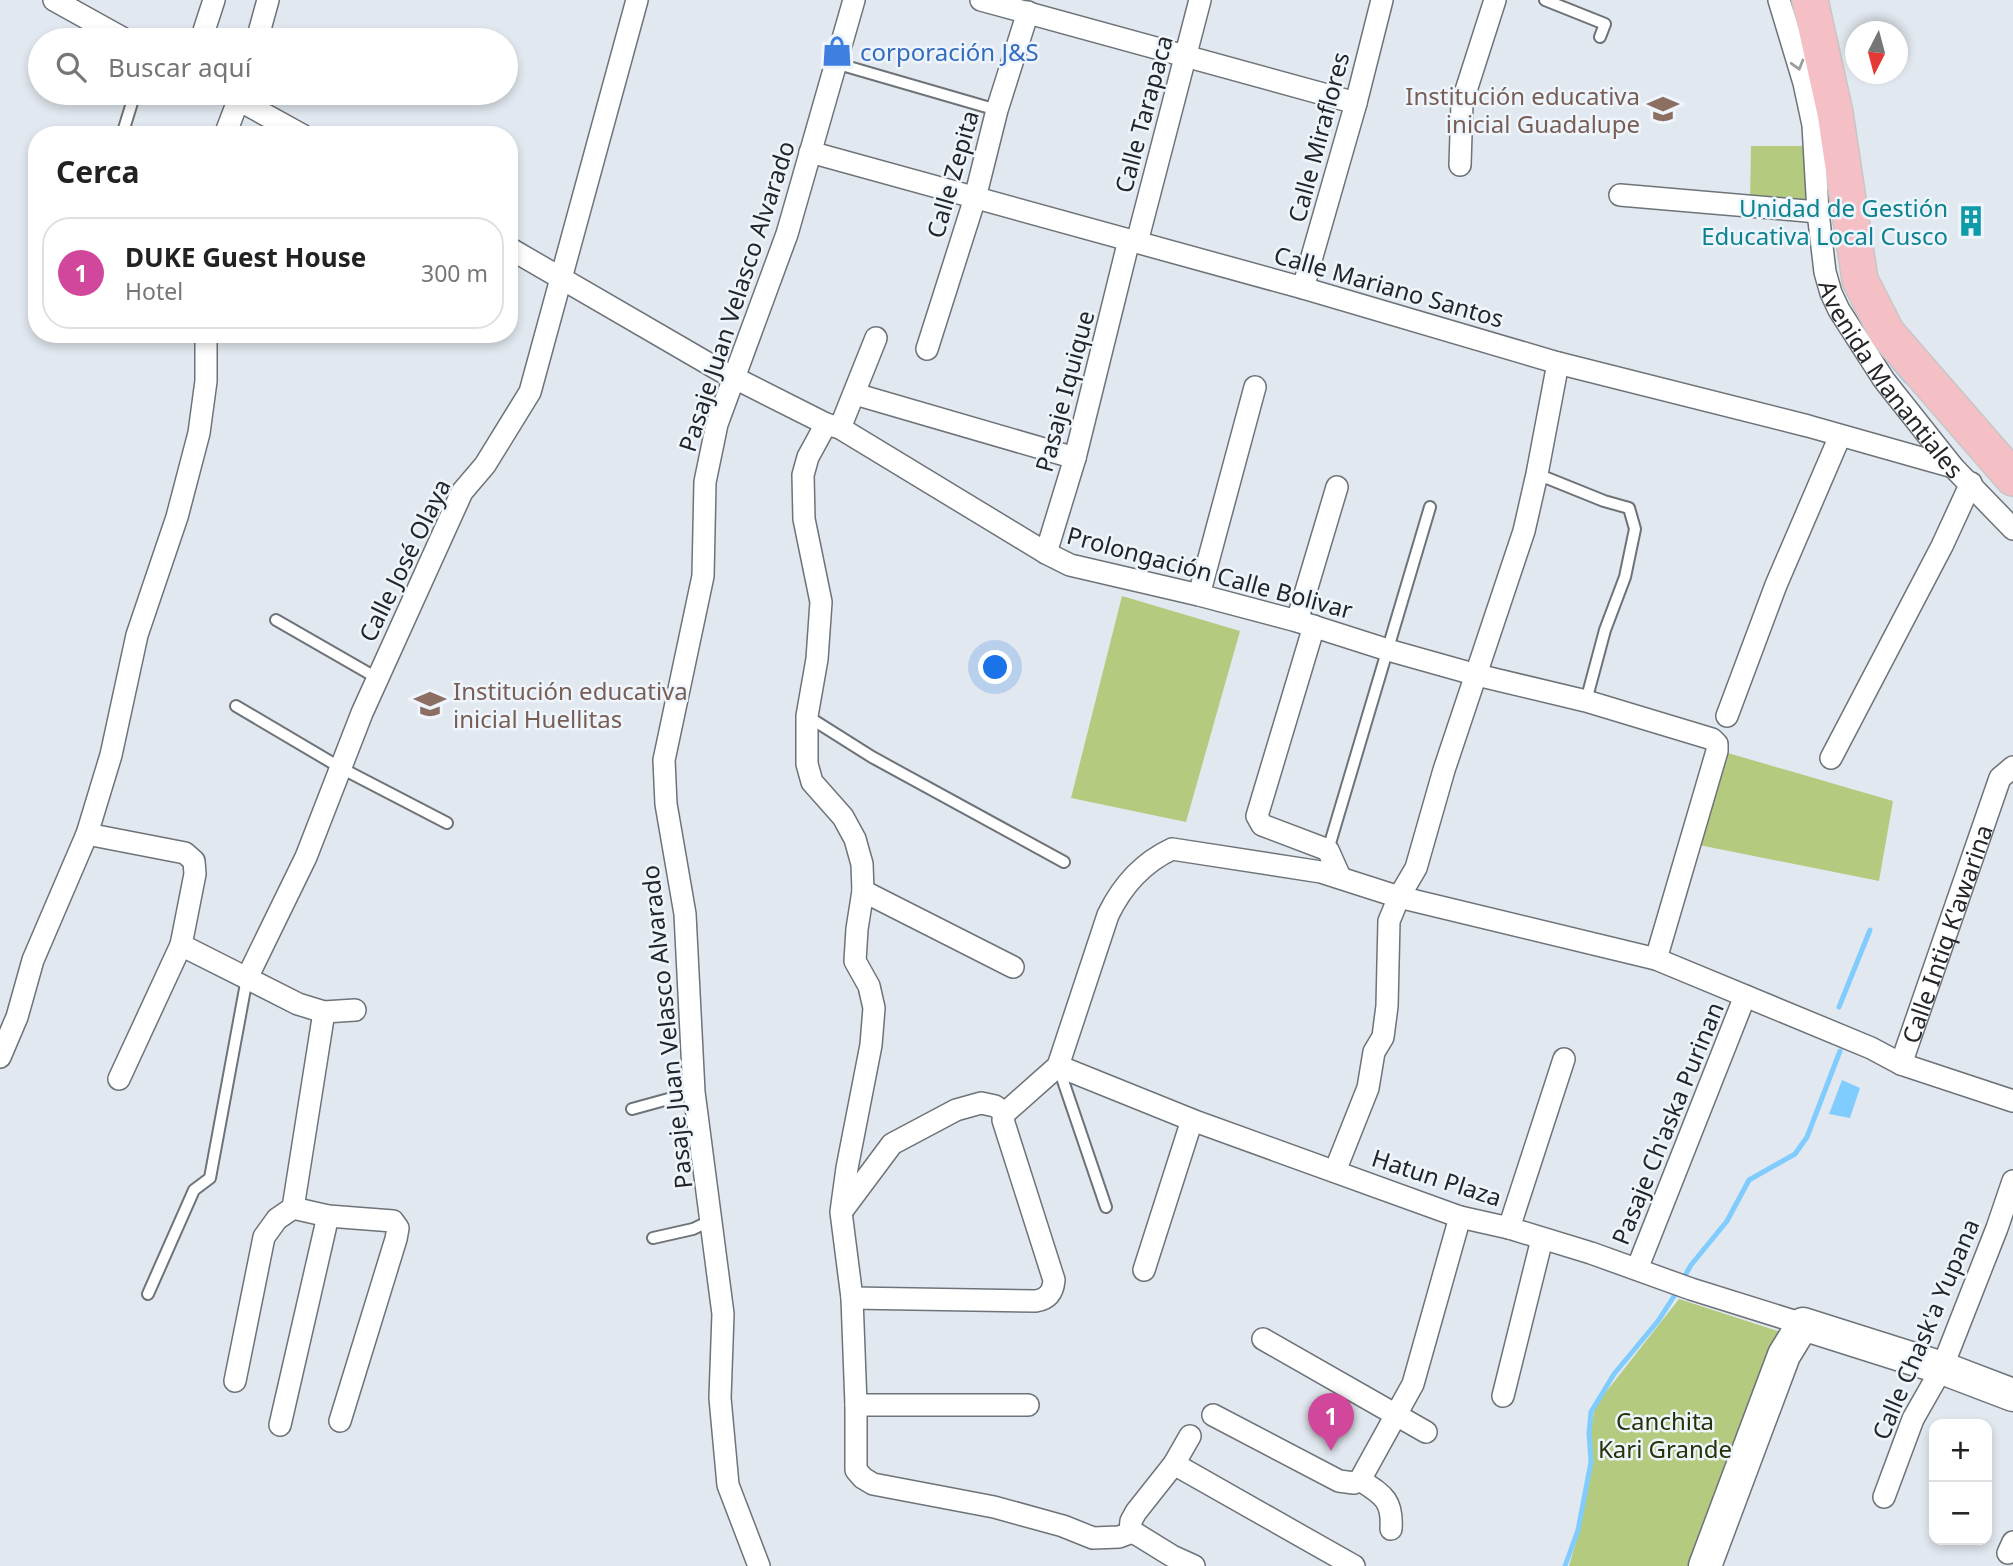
<!DOCTYPE html>
<html lang="es">
<meta charset="utf-8">
<style>
:root{--surface:#fff;--page:#f6f6f6;--text:#222;--muted:#767676;--line:#e0e0e0;--accent:#1a73e8}
body{margin:0;font-family:"Noto Sans",sans-serif;background:var(--page);color:var(--text)}
.controls{position:absolute;right:21px;bottom:21px;display:grid;overflow:hidden;border-radius:14px;box-shadow:0 4px 10px #0003}
.controls button{width:63px;height:63px;display:grid;place-items:center;padding:0;border:0;border-bottom:2px solid var(--line);background:var(--surface);color:var(--text);font:35px sans-serif}
.compass{position:absolute;left:1845px;top:21px;width:63px;height:63px;border-radius:50%;background:var(--surface);box-shadow:0 4px 10px #0003;rotate:186deg}
.you{position:absolute;left:996px;top:668px;width:24px;height:24px;margin:-18px;border:5px solid #fff;border-radius:50%;background:#1a73e8;box-shadow:0 0 0 10px #1a73e833}
.badge{display:grid;place-items:center;width:46px;height:46px;border-radius:50%;background:var(--accent);color:#fff;font-size:23px;font-weight:700}
.pin{position:absolute;translate:-50% -58px;filter:drop-shadow(0 2px 4px #0008)}
.pin::after{content:'';position:absolute;top:37px;width:24px;height:21px;background:inherit;clip-path:polygon(0 0,100% 0,50% 100%)}
.list{margin:0;padding:0;list-style:none}
h2{display:flex;justify-content:space-between;align-items:center;height:91px;margin:0;padding:0 28px;font-size:30px}
h2 small{font-size:23px;font-weight:400;color:var(--muted)}
.list li{display:grid;grid-template-columns:46px 1fr auto;gap:21px;align-items:center;box-sizing:border-box;height:112px;margin:0 14px 14px;padding:0 14px;border:2px solid var(--line);border-radius:28px}
.list b{display:block;font-size:26px;white-space:nowrap}
.list p{margin:0;font-size:23px;white-space:nowrap;color:var(--muted)}
.list em{font-size:23px;font-style:normal;color:var(--muted)}
.icon{flex:none;width:38px;height:38px;fill:none;stroke:currentColor;stroke-width:2;stroke-linecap:round;stroke-linejoin:round}
.map{position:relative;flex:none;width:2013px;height:1566px;overflow:hidden}
.search{position:absolute;background:var(--surface);box-shadow:0 4px 10px #0003;left:28px;top:28px;width:490px;height:77px;display:flex;align-items:center;gap:18px;box-sizing:border-box;padding:0 24px;border-radius:38px;color:var(--muted);font-size:26px}
.panel{position:absolute;background:var(--surface);box-shadow:0 4px 10px #0003;left:28px;top:126px;width:490px;height:217px;border-radius:28px}
.map>svg:first-child{display:block}
</style>
<div class="map">
<svg width="2013" height="1566" viewBox="0 0 2013 1566">
<rect width="100%" height="100%" fill="#e1e8ef"/>
<path fill="#b4cb7f" d="M1751 146H1814L1815 210 1750 203Z
M1122 596 1240 631 1186 822 1071 798Z
M1721 751 1893 801 1879 881 1694 844Z
M1679 1299 1784 1333 1693 1566H1569L1578 1535 1591 1463 1590 1436 1595 1406Z"/>
<path fill="#81ccfe" d="M1842 1080 1860 1088 1850 1118 1829 1114Z"/>
<g fill="none" stroke-linecap="round" stroke-linejoin="round">
<path stroke="#81ccfe" stroke-width="5" d="M1890 362 1906 381
M1839 1007 1870 930
M1682 1281 1691 1265 1727 1221 1749 1180 1795 1154 1807 1137 1840 1051
M1565 1566 1578 1530 1591 1462 1589 1433 1591 1412 1614 1374 1658 1321 1678 1290"/>
<defs>
<path id="lane" d="M1545 0 1605 24 1600 37
M835 63 997 110
M122 135 135 93
M1537 474 1604 501 1629 508 1635 529 1625 577 1605 630 1586 701
M276 620 377 678
M236 706 341 768 447 823
M807 716 872 757 1064 862
M1328 850 1430 507
M1058 1066 1106 1207
M632 1109 694 1092
M653 1238 693 1229 712 1220
M148 1294 194 1190 210 1178 247 978"/>
<g id="street">
<path d="M54 0 126 40"/>
<path d="M981 0 1356 103"/>
<path id="s1" d="M1779 0 1804 83 1813 125 1818 212 1825 272 1831 293 1839 310 1884 380 1953 467 2013 529"/>
<path d="M201 40 214 0"/>
<path d="M257 40 268 0"/>
<path d="M226 93 302 135"/>
<path d="M225 135 241 93"/>
<path d="M810 152 1303 288 1558 363 1808 426 1953 467"/>
<path d="M1460 165 1462 103 1495 0"/>
<path d="M1620 195 1818 212"/>
<path d="M1137 242 1200 0"/>
<path d="M509 248 721 371 826 424 840 428 1046 553 1070 565 1199 595 1297 621 1388 650 1477 675 1586 701 1712 739 1717 744V751L1656 959"/>
<path d="M1303 288 1356 103 1382 0"/>
<path d="M927 349 975 198 997 110 1028 12"/>
<path d="M855 394 1075 458"/>
<path d="M826 424 808 457 803 475 804 519 821 602 817 659 807 716V764L812 782 843 817 855 839 862 864 863 891 857 929 855 961 869 986 874 1008 871 1045 847 1168 841 1212 852 1298 856 1405V1470L863 1478 873 1484 994 1507 1063 1526 1093 1538 1119 1537 1127 1534 1130 1530 1172 1556 1194 1566"/>
<path d="M840 428 876 338"/>
<path d="M1046 553 1075 458 1129 240"/>
<path d="M1199 595 1255 387"/>
<path d="M1297 621 1337 487"/>
<path d="M1314 626 1257 816 1262 825 1328 850 1340 877"/>
<path d="M1727 716 1776 585 1840 436"/>
<path d="M1831 758 1942 546 1971 483"/>
<path d="M87 834 185 853 194 861 195 874 181 945 298 1004 324 1012 355 1010"/>
<path d="M863 891 1013 967"/>
<path d="M247 978 306 857 362 713 462 492 485 465 530 392 637 0"/>
<path d="M324 1012 293 1208 328 1216 393 1221 398 1228 396 1239 340 1421"/>
<path d="M0 1057 17 1017 33 960 87 834 111 755 137 635 177 517 199 433 206 381V334"/>
<path id="s2" d="M1901 1064 2000 778 2013 767"/>
<path d="M1058 1066 1192 1120 1460 1217 1509 1228 1591 1253 1691 1289 1803 1324"/>
<path d="M119 1079 181 945"/>
<path d="M1335 1171 1368 1088 1374 1052 1383 1037 1387 1006 1389 921 1399 897 1416 868 1444 770 1524 531 1537 474 1558 363"/>
<path d="M842 1211 892 1144 956 1110 981 1103 995 1106 1005 1113"/>
<path d="M1509 1228 1564 1059"/>
<path d="M1637 1269 1745 996"/>
<path d="M1144 1270 1192 1120"/>
<path d="M852 1298 1036 1301C1048 1299 1053 1292 1054 1280L1003 1120 1005 1113 1058 1066 1108 915C1122 886 1142 863 1172 849L1321 872 1399 897 1656 959 1871 1048 1901 1064 2013 1101"/>
<path d="M1263 1339 1426 1432"/>
<path d="M235 1381 264 1237 277 1219 293 1208"/>
<path d="M1503 1396 1542 1239"/>
<path d="M856 1405H1028"/>
<path d="M1213 1415 1339 1481 1354 1483 1360 1480 1413 1384 1460 1217"/>
<path d="M280 1425 328 1216"/>
<path d="M1174 1464 1354 1566"/>
<path d="M1360 1480C1383 1495 1393 1500 1391 1529"/>
<path d="M1884 1497 1913 1419 1942 1368 1997 1228 2013 1181"/>
<path d="M1130 1530 1131 1521 1136 1512 1174 1464 1190 1436"/>
<path d="M2008 1553 2013 1542"/>
<path d="M759 1566 728 1485 720 1398 723 1314 694 1092 685 914 666 804 664 760 703 576 705 482 717 424 787 234 854 0"/>
</g>
<path id="secondary" d="M1705 1566 1784 1355 1803 1324 1942 1368 2013 1395"/>
<path id="primary" d="M1810 0 1835 113 1860 280 1887 333 2013 478"/>
</defs>
<use href="#lane" stroke="#6d7379" stroke-width="14"/>
<use href="#street" stroke="#6d7379" stroke-width="24"/>
<use href="#secondary" stroke="#6d7379" stroke-width="35"/>
<use href="#primary" stroke="#c6c6c7" stroke-width="38"/>
<use href="#lane" stroke="#fff" stroke-width="10"/>
<use href="#street" stroke="#fff" stroke-width="21"/>
<use href="#secondary" stroke="#fff" stroke-width="32"/>
<use href="#primary" stroke="#f4c0c5" stroke-width="35"/>
</g>
<defs><path id="oneway-chevron" d="M-2-3.5L2.5 0L-2 3.5" fill="none" stroke-width="1.6" stroke-linecap="round" stroke-linejoin="round" transform="scale(1.75)"/></defs>
<use stroke="#9c9d9e" href="#oneway-chevron" transform="translate(1798 65) rotate(74)"/>
<defs>
<symbol id="shop-bare" viewBox="-9 -9 18 18"><path d="M-5-2.5h2.3a2.7 3.5 0 0 1 5.4 0H5L5.5 6h-11ZM-1.5-2.5h3a1.5 2.3 0 0 0-3 0Z" fill="#3f7fe0" stroke="#eef5fc" stroke-width="2.5" paint-order="stroke"/></symbol>
<symbol id="school-bare" viewBox="-9 -9 18 18"><path d="M0-5L7-2L0 1L-7-2ZM-4 1L0 2.5L4 1V4Q0 6-4 4Z" fill="#8d6e63" stroke="#eef5fc" stroke-width="2.5" paint-order="stroke"/></symbol>
<symbol id="building-bare" viewBox="-9 -9 18 18"><path d="M-4-6H4V6H1V3H-1V6H-4ZM-2.5-4.3h1.7v1.8h-1.7ZM.8-4.3h1.7v1.8H.8ZM-2.5-1h1.7V.8h-1.7ZM.8-1h1.7V.8H.8Z" fill="#0f9aa8" stroke="#eef5fc" stroke-width="2.5" paint-order="stroke"/></symbol>
</defs>
<g fill-rule="evenodd">
<use href="#shop-bare" x="815" y="29" width="44" height="44"/>
<use href="#school-bare" x="1641" y="87" width="44" height="44"/>
<use href="#building-bare" x="1949" y="199" width="44" height="44"/>
<use href="#school-bare" x="408" y="682" width="44" height="44"/>
</g>
<g text-anchor="middle" dominant-baseline="central" stroke-width="5" stroke-linejoin="round" paint-order="stroke">
<g font-size="24" fill="#366cbe" stroke="#eef5fc" text-anchor="start">
<text x="860" y="51">corporación J&amp;S</text>
</g>
<g font-size="24" fill="#785e54" stroke="#eef5fc" text-anchor="end">
<text x="1640" y="95">Institución educativa<tspan x="1640" dy="28">inicial Guadalupe</tspan></text>
<text x="453" y="690" text-anchor="start">Institución educativa<tspan x="453" dy="28">inicial Huellitas</tspan></text>
</g>
<g font-size="24" fill="#232528" stroke="#eef5fc">
<text transform="translate(1143 114) rotate(-75)">Calle Tarapaca</text>
<text transform="translate(1318 137) rotate(-75)">Calle Miraflores</text>
<text transform="translate(952 174) rotate(-74)">Calle Zepita</text>
<text transform="translate(1389 286) rotate(16)">Calle Mariano Santos</text>
<text transform="translate(736 296) rotate(-72)">Pasaje Juan Velasco Alvarado</text>
<text stroke="none"><textPath href="#s1" startOffset="404">Avenida Manantiales</textPath></text>
<text transform="translate(1064 391) rotate(-75)">Pasaje Iquique</text>
<text transform="translate(404 560) rotate(-64)">Calle José Olaya</text>
<text transform="translate(1210 572) rotate(15)">Prolongación Calle Bolivar</text>
<text stroke="none"><textPath href="#s2" startOffset="138">Calle Intiq K'awarina</textPath></text>
<text transform="translate(666 1027) rotate(-96)">Pasaje Juan Velasco Alvarado</text>
<text transform="translate(1667 1123) rotate(-68)">Pasaje Ch'aska Purinan</text>
<text transform="translate(1437 1177) rotate(18)">Hatun Plaza</text>
<text transform="translate(1925 1329) rotate(-67)">Calle Chask'a Yupana</text>
</g>
<g font-size="24" fill="#0d838f" stroke="#eef5fc" text-anchor="end">
<text x="1948" y="207">Unidad de Gestión<tspan x="1948" dy="28">Educativa Local Cusco</tspan></text>
</g>
<g font-size="24" fill="#273208" stroke="#eef5fc">
<text x="1665" y="1420">Canchita<tspan x="1665" dy="28">Kari Grande</tspan></text>
</g>
</g>
</svg>
<div class="controls">
<button>+</button>
<button>−</button>
</div>
<svg class="compass" viewBox="-18 -18 36 36"><path d="M0-13l5 13h-10z" fill="#e53935"/><path d="M0 13l5-13h-10z" fill="#767676"/></svg>
<div class="you"></div>
<div class="pin badge" style="left:1331px;top:1451px;background:#d1479c">1</div>
<div class="search"><svg class="icon" aria-label="search" viewBox="0 0 24 24"><circle cx="10" cy="10" r="6"/><path d="M15 15l6 6"/></svg>Buscar aquí</div>
<section class="panel">
<h2>Cerca<small></small></h2>
<ul class="list">
<li><span class="badge" style="background:#d1479c">1</span><div><b>DUKE Guest House</b><p>Hotel</p></div><em>300 m</em></li>
</ul>
</section>
</div>
